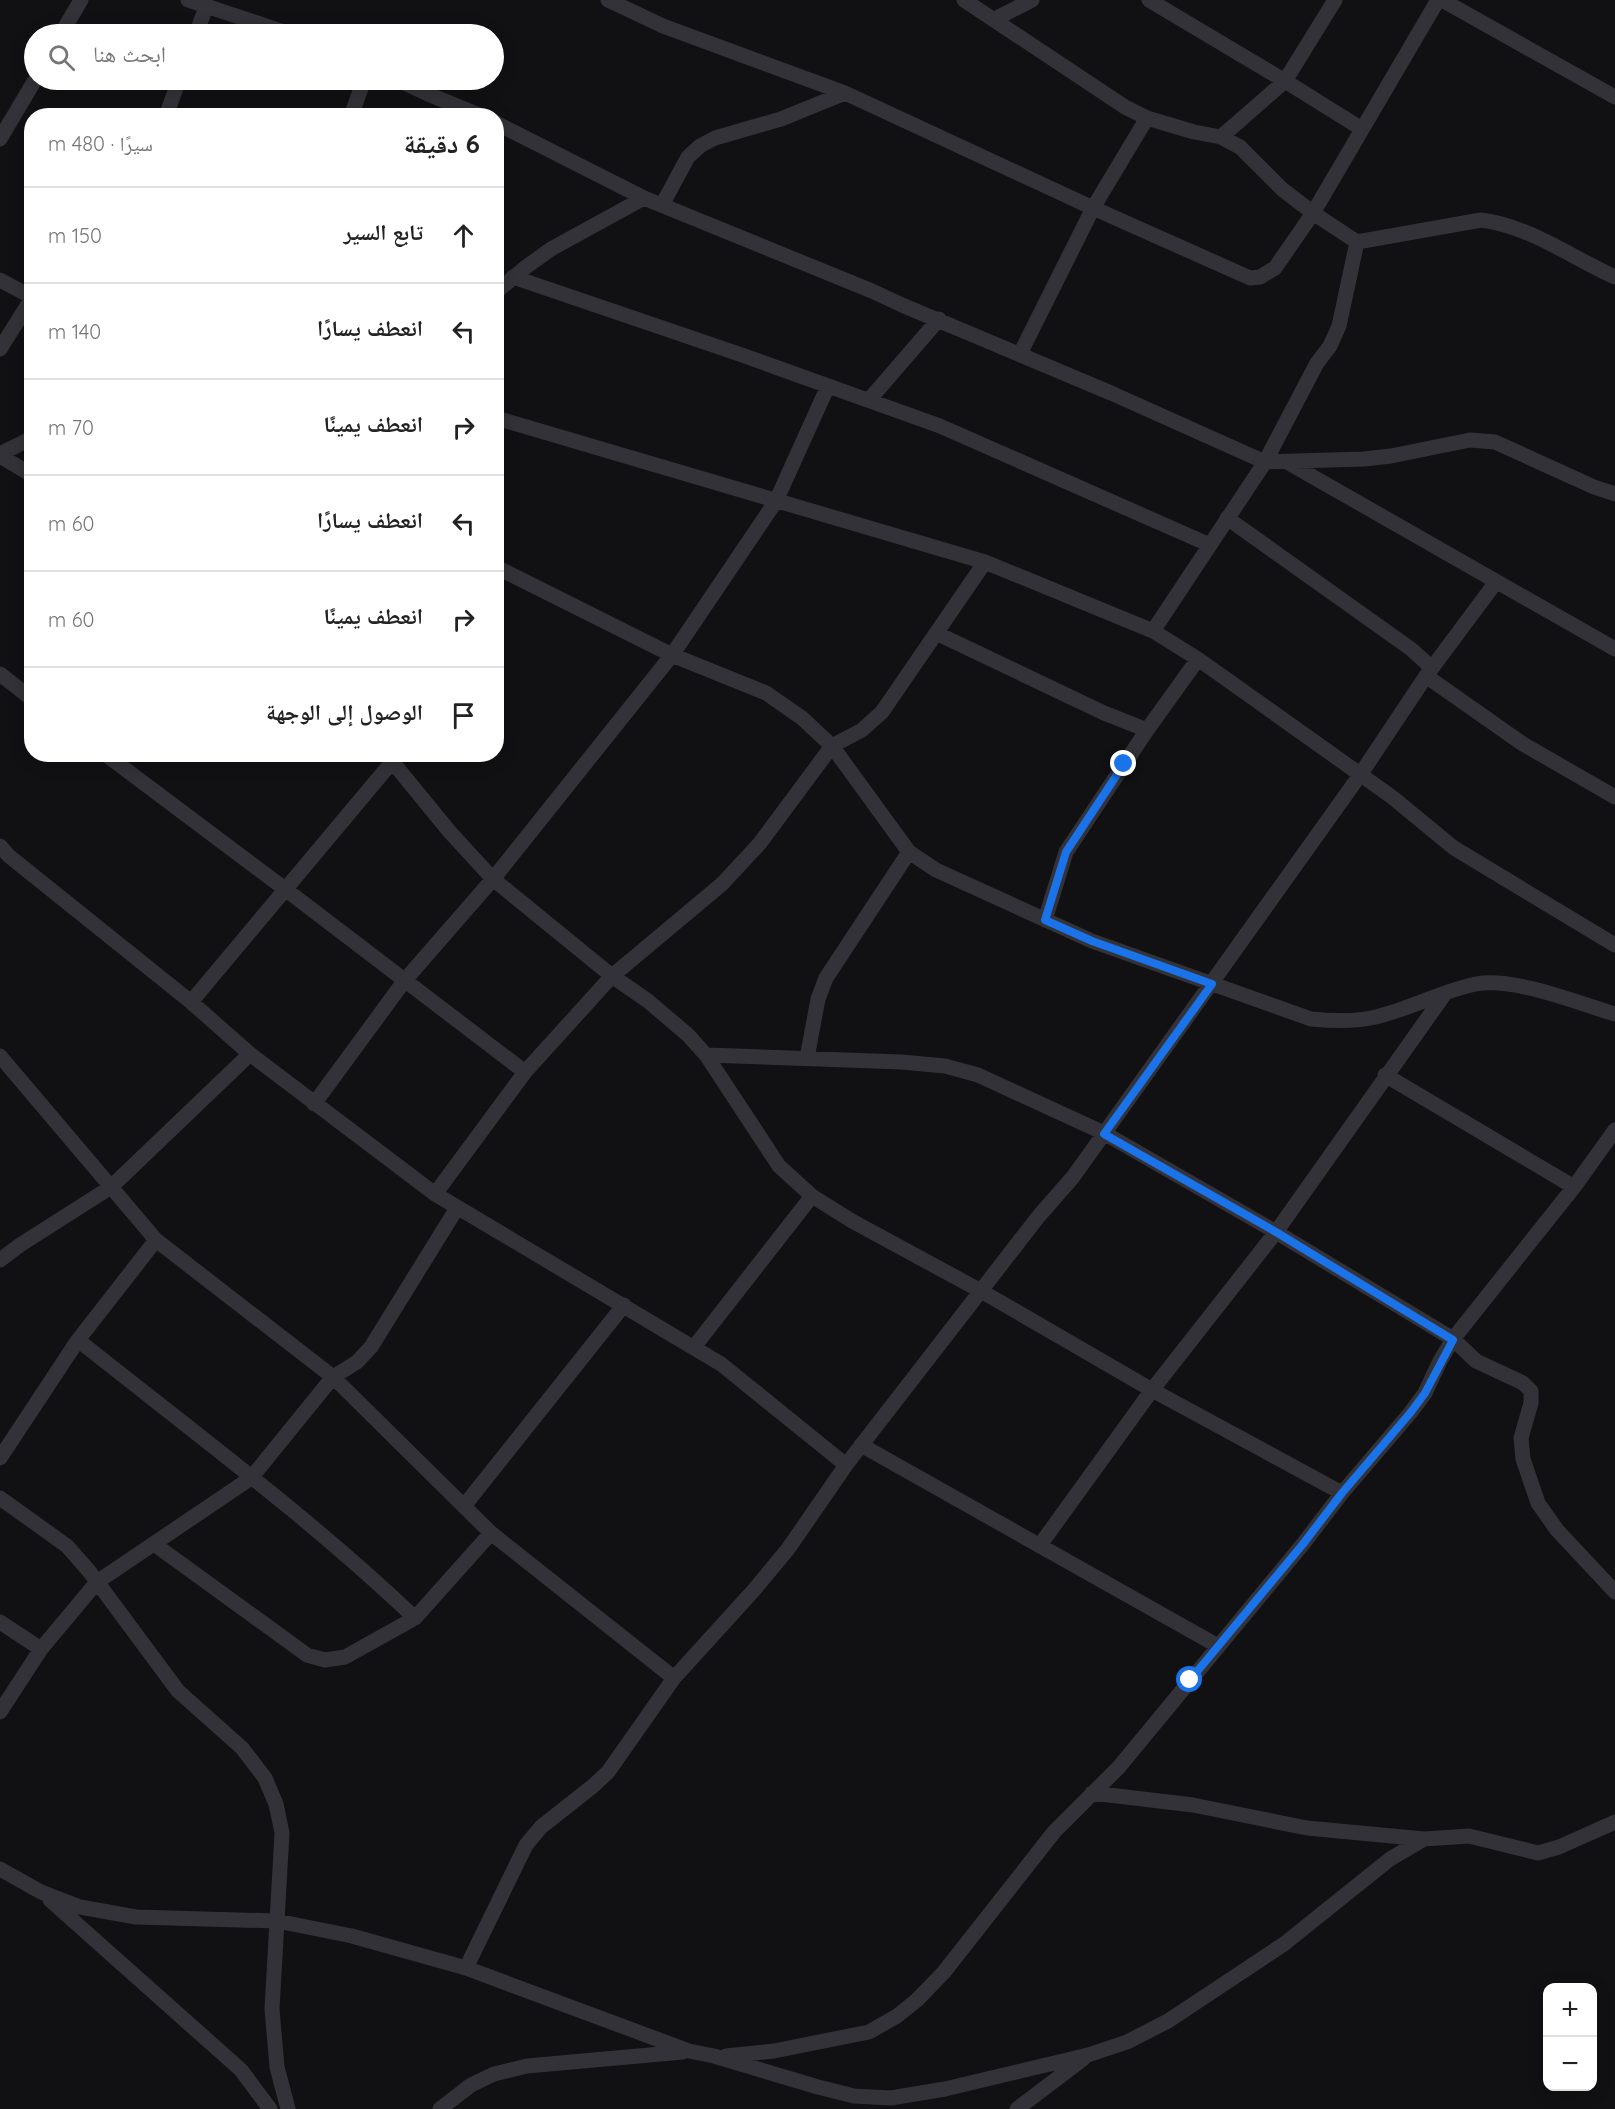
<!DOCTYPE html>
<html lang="ar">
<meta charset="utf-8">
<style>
:root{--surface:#fff;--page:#f6f6f6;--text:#222;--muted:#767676;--line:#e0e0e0}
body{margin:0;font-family:Quicksand,"Noto Naskh Arabic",sans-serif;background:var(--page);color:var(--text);direction:rtl}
.controls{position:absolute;right:18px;bottom:18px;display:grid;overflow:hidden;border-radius:12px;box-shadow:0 3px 15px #0003}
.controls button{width:54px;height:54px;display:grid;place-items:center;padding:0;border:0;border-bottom:2px solid var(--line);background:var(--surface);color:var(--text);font:30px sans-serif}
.stop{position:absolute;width:18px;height:18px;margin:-14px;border:4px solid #1a73e8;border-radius:50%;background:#fff}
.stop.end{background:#1a73e8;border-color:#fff;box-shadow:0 2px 6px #0008}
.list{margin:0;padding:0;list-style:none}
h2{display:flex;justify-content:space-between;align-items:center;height:78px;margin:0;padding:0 24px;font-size:26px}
h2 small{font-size:20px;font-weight:400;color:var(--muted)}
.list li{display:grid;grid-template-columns:39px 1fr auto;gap:18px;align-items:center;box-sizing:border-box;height:96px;padding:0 24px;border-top:2px solid var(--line)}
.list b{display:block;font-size:22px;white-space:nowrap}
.list em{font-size:20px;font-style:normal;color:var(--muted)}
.icon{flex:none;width:33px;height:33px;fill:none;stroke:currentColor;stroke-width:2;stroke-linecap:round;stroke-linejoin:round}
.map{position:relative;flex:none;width:1615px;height:2109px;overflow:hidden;direction:ltr}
.search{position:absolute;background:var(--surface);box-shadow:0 3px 15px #0003;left:24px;top:24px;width:480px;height:66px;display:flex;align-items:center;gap:15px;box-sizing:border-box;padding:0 21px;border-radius:33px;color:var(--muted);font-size:22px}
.panel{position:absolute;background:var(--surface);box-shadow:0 3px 15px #0003;left:24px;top:108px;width:480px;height:654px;border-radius:24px;direction:rtl}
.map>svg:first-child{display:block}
</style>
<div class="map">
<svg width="1615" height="2109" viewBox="0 0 1615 2109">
<rect width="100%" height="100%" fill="#111113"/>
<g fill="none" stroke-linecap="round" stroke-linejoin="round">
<path stroke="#323238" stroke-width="15" d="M188 0 290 34
M608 0 663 26 845 93 1093 208 1250 278 1260 277 1275 268 1313 213 1438 0
M964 0 1125 107 1147 118 1194 132 1221 137 1240 147 1282 189 1313 213 1357 242 1481 220C1529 226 1571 257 1615 277
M1149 0 1285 81 1362 129
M1442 0 1615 97
M995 19 1032 0
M61 34 81 0
M196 34 206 7
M398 80 428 94 481 116
M166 116 179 80
M351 116 364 80
M496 123 644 198 872 291 902 305 1111 393 1265 462 1364 459 1391 456 1470 440 1495 442 1594 487 1615 494
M1221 137 1285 81 1335 0
M0 139 35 80
M662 205 688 157 700 146 715 138 781 119 845 93
M513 277 742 355 940 426 1210 545
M0 280 32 297
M496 292 526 267 551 249 644 198
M0 349 32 298
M1020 354 1093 208 1147 118
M869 400 939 319
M496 418 985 562 1153 631 1198 659 1392 797 1454 848 1615 945
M0 454 32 438
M0 456 32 475
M1287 462 1615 649
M1227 518 1411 649 1432 668
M496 567 672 655 766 693 802 718 832 746 909 852 936 870 1092 941 1311 1019C1332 1021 1351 1022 1371 1018 1407 1011 1440 991 1476 984 1515 977 1577 1003 1615 1014
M1153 631 1265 462 1317 363 1330 346 1339 326 1357 242
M936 633 1104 713 1147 730
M0 674 32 699
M1426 676 1523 744 1615 797
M105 754 285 889 525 1072
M386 754 449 831 493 879 612 976 648 1001 688 1035 706 1055 779 1166 812 1196 852 1221 981 1291 1152 1390 1342 1493
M0 846 9 856 191 1002 250 1054 435 1194 721 1364 846 1465
M1045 920 1066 852 1147 730 1198 659
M191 1002 392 762
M706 1055 902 1062 945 1066 978 1075 1104 1133 1276 1232 1453 1339 1476 1361 1523 1383 1531 1391V1403L1521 1438 1523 1459 1538 1503 1557 1530 1615 1592
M0 1056 156 1240 333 1377 491 1533 674 1678
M807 1058 818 999 826 978 909 852
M1385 1075 1574 1187
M314 1104 405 980 493 879 672 655 776 501 828 386
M435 1194 525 1072 612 976 722 884 760 843 832 746 862 730 882 712 985 562
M0 1260 20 1245 111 1187 250 1054
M78 1340C191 1430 311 1519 415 1618
M694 1347 812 1196
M861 1445 1218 1646
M0 1458 78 1340 156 1240
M0 1498 67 1546 89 1571 178 1691 242 1748 265 1778 276 1804 282 1833 272 2009 277 2067 288 2109
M464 1506 624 1305
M154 1544 307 1655 325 1660 345 1657 415 1618 491 1533
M1040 1545 1152 1390 1276 1232 1444 995
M0 1622 41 1649
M0 1712 41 1649 97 1582 251 1478 333 1377 357 1362 371 1347 457 1208
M1092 1793 1193 1805 1307 1828 1424 1839
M0 1869 41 1892 80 1907 136 1917 277 1921 352 1936 466 1968 689 2051 714 2056 818 2087 854 2096 891 2098 945 2089 1088 2055 1127 2042 1168 2021 1284 1944 1390 1859 1424 1839 1469 1836 1538 1853 1559 1847 1615 1822
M50 1900 241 2070 270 2109
M466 1968 526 1845 541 1827 593 1786 608 1772 674 1678 754 1590 788 1549 846 1465 1038 1217 1073 1177 1360 775 1426 676 1496 582
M726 2056 774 2051 869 2032 897 2016 917 2000 944 1972 1054 1832 1119 1767 1303 1544 1342 1493 1411 1412 1425 1393 1440 1361 1453 1339 1574 1187 1615 1130
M440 2109 471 2085 494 2074 527 2066 683 2052
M1017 2109 1083 2059"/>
</g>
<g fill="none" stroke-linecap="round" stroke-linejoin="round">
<path stroke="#1a73e8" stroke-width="8" d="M1124 764 1066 852 1045 920 1092 941 1212 984 1104 1134 1276 1232 1453 1340 1425 1393 1411 1412 1342 1493 1303 1544 1190 1680"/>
</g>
</svg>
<div class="controls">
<button>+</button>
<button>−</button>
</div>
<div class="stop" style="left:1190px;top:1680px"></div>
<div class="stop end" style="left:1124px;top:764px"></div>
<div class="search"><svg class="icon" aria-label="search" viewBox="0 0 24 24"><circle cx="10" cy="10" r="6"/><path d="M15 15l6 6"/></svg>ابحث هنا</div>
<section class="panel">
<h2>6 دقيقة<small>سيرًا · 480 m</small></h2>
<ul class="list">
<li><svg class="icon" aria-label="ahead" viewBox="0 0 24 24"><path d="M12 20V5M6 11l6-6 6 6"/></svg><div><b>تابع السير</b></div><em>150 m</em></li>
<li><svg class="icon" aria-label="left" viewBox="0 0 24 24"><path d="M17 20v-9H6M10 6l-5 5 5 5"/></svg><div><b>انعطف يسارًا</b></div><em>140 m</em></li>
<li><svg class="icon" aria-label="right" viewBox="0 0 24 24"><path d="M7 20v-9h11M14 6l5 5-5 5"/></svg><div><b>انعطف يمينًا</b></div><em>70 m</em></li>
<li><svg class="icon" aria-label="left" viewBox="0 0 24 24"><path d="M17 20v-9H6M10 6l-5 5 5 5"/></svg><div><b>انعطف يسارًا</b></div><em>60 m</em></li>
<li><svg class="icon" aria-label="right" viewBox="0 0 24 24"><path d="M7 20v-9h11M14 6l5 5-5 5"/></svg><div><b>انعطف يمينًا</b></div><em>60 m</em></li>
<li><svg class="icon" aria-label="arrive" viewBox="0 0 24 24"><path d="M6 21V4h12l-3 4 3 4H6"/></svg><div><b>الوصول إلى الوجهة</b></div></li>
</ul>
</section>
</div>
